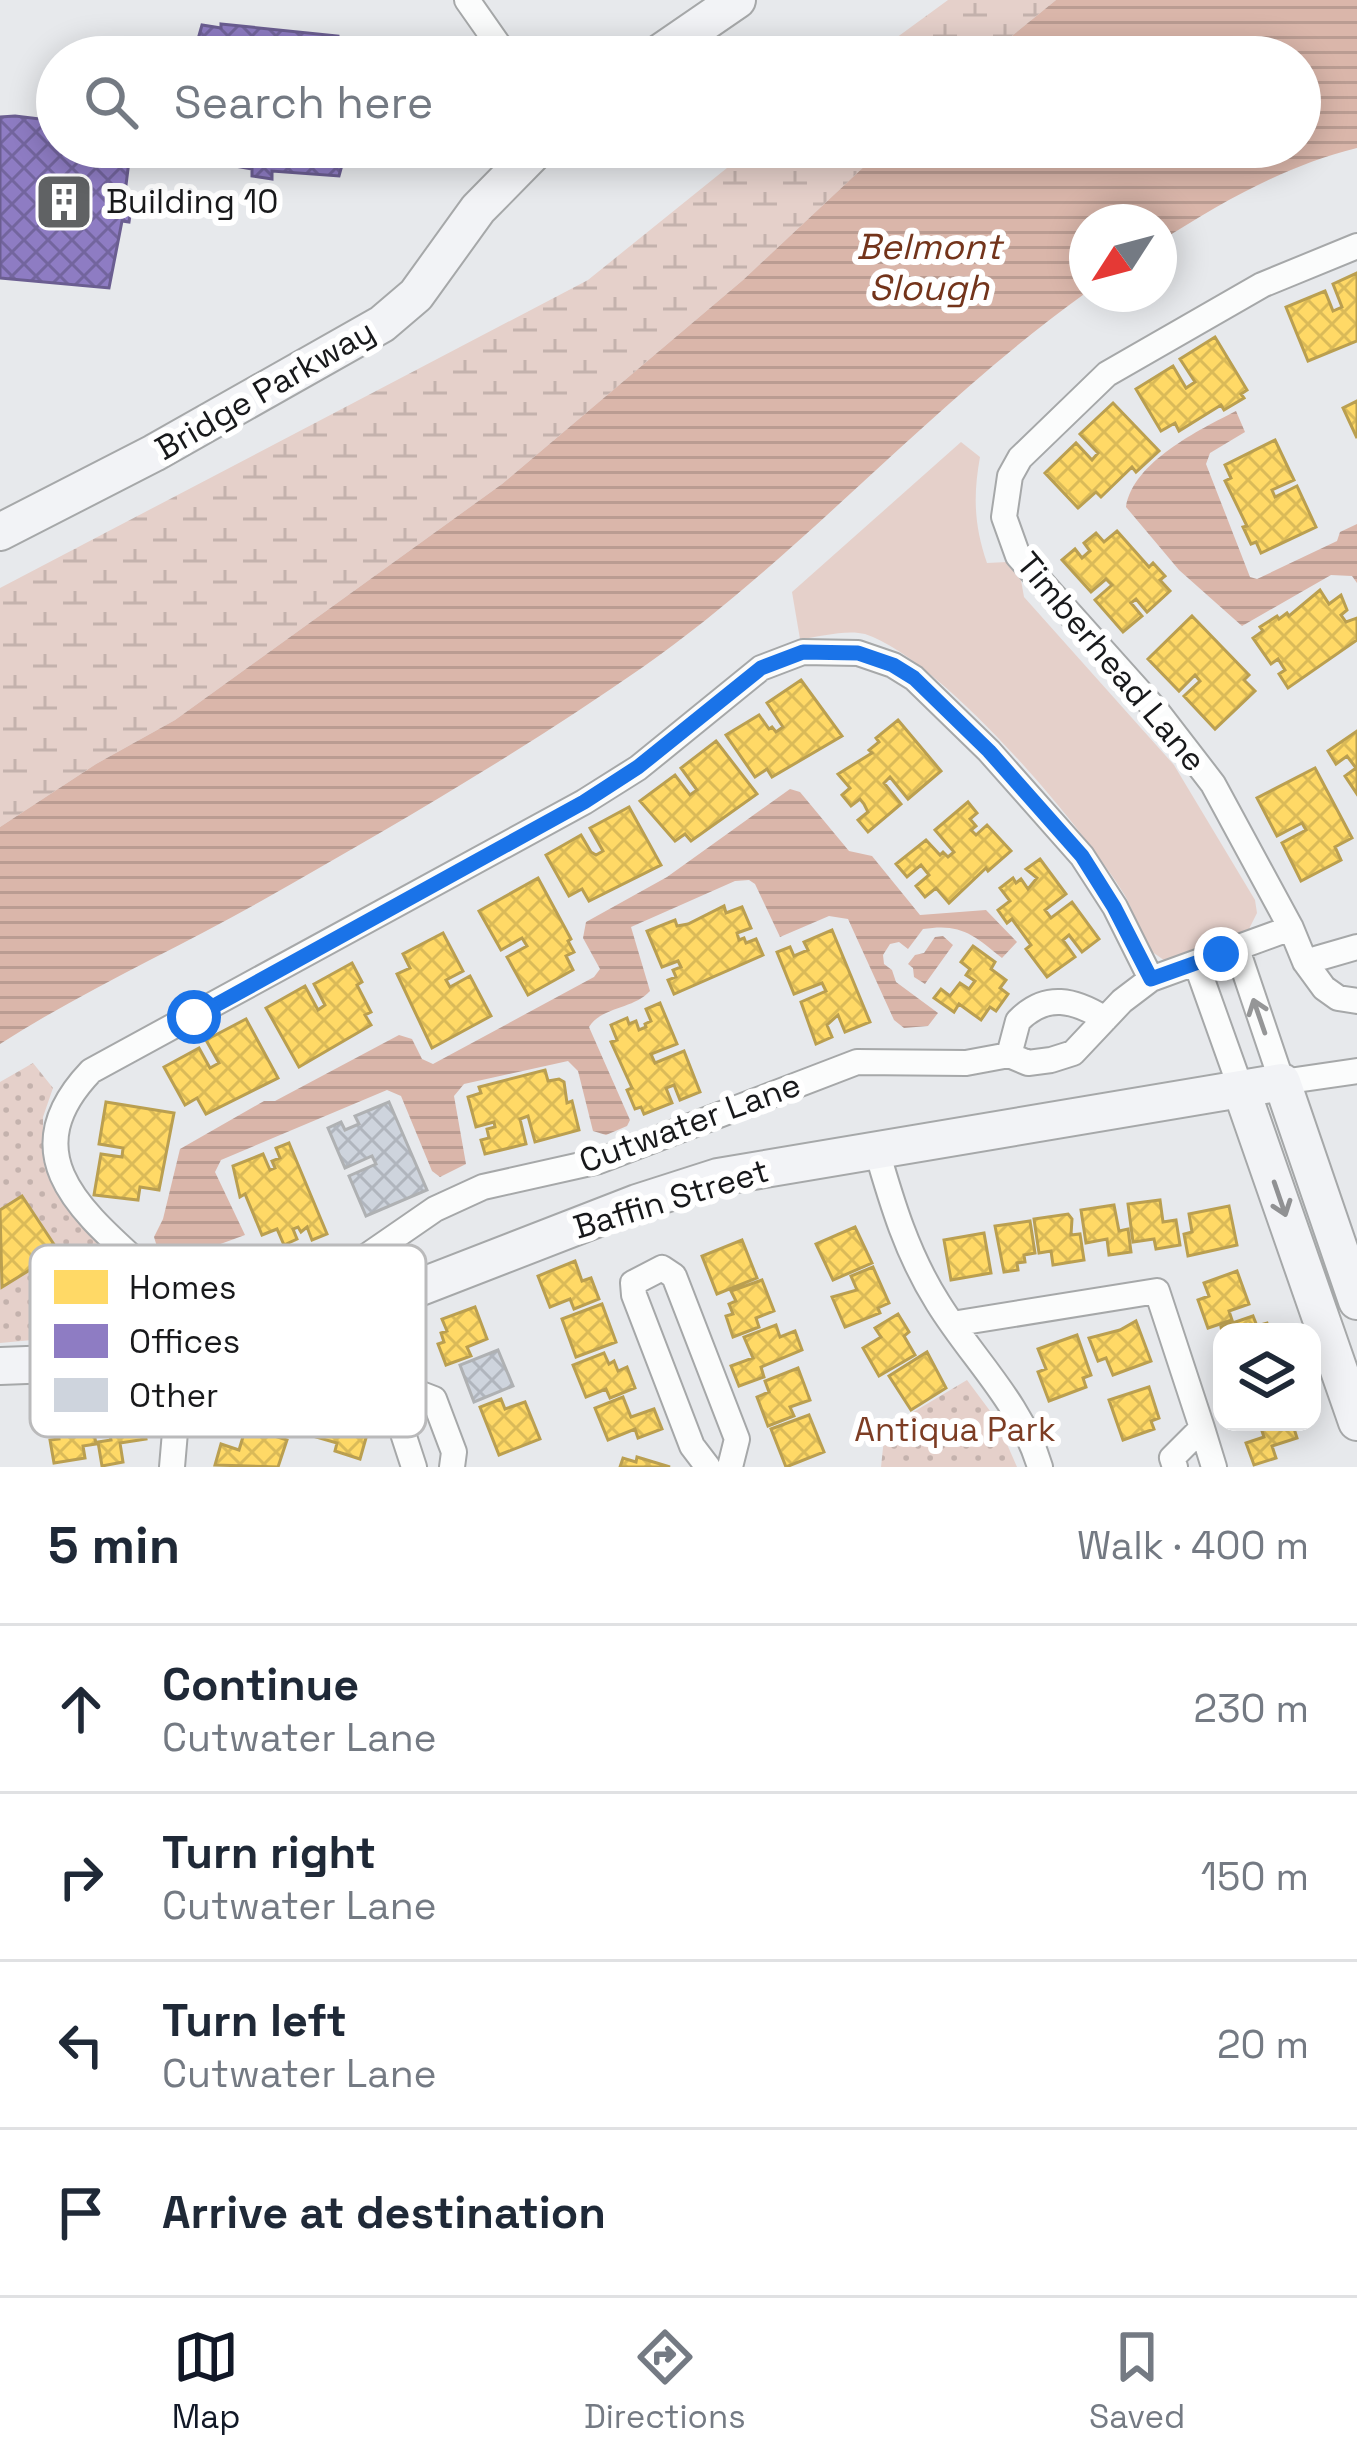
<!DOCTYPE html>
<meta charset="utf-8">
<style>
:root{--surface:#fff;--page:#f2f2f3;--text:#1f2937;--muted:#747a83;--line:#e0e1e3;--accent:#111827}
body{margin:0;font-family:"Space Grotesk",sans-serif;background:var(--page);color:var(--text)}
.controls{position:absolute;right:36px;bottom:36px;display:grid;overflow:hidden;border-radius:24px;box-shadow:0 6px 30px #0003}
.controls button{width:108px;height:108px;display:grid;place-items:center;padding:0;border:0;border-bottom:3px solid var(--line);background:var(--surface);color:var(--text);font:60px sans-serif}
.compass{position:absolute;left:1069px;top:204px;width:108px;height:108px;border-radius:50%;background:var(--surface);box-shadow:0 6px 30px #0003;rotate:234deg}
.stop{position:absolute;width:36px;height:36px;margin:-27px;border:9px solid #1a73e8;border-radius:50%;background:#fff}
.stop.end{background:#1a73e8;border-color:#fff;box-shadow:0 3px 12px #0008}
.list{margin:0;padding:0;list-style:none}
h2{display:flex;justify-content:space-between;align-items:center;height:156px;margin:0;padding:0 48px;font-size:51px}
h2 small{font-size:39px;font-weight:400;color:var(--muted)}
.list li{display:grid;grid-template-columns:78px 1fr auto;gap:36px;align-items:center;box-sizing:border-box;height:168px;padding:0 48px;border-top:3px solid var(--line)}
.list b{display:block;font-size:45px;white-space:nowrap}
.list p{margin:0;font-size:39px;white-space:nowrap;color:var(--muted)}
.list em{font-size:39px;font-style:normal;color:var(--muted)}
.icon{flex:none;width:66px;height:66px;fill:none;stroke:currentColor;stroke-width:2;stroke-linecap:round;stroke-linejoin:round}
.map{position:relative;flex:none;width:1357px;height:1467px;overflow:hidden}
.search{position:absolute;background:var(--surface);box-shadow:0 6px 30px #0003;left:36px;right:36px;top:36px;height:132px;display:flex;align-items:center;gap:30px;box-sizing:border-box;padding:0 42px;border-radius:66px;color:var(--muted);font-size:45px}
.sheet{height:828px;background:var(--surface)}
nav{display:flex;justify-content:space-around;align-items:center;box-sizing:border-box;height:168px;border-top:3px solid var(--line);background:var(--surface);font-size:33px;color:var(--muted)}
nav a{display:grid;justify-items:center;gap:6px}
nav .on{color:var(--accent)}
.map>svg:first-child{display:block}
</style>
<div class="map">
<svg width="1357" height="1467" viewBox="0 0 1357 1467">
<defs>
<pattern id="wetland-marsh" width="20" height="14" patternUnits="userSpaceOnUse" patternTransform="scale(3)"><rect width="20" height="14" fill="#e5d0ca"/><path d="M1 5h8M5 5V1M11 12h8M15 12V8" fill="none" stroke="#c4b2ad"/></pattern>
<pattern id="park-dots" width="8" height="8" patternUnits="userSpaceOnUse" patternTransform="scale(3)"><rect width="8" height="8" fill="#e5d0ca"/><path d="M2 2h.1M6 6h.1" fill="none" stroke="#c4b2ad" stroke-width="1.8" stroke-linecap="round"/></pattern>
<pattern id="water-rules" width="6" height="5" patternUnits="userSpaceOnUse" patternTransform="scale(3)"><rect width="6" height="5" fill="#dab6aa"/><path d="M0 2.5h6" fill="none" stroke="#ba9c92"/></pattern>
<pattern id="homes-cross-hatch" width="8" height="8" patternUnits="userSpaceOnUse" patternTransform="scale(3)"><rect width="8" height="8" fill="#ffd966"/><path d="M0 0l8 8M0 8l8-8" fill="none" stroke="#daba58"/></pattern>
<pattern id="offices-cross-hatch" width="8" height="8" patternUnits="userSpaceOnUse" patternTransform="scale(3)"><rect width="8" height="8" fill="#8e7cc3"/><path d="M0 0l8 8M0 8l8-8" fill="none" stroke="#73659e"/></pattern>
<pattern id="building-cross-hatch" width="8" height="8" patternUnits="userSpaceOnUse" patternTransform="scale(3)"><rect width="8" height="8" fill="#ced4dd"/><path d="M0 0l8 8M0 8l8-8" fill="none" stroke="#b0b5bd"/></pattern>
</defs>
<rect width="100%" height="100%" fill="#e7e9ec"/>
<path fill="#e5d0ca" d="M961 442 980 457C973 496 974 525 987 563L1007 562 1021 580 1024 597 1174 765 1255 900 1257 913 1249 929 1166 961C1127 938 1145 929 1124 894 1080 823 942 660 865 634 847 629 819 637 800 639L792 592Z"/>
<path fill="url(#wetland-marsh)" d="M948 0H1056L986 57H870Z
M753 147H885L743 280 502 484 175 720 96 764 0 827V588L588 280Z"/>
<path fill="url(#park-dots)" d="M33 1063 53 1088 43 1117V1161L147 1299 151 1329 0 1343V1082Z
M967 1380 996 1419 1017 1467H881L885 1429Z"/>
<path fill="url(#water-rules)" d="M1056 0H1357V148C1284 166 1222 202 1159 242V222H1087V292C929 405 802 555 643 667 521 752 392 827 263 900 176 949 84 990 0 1044V827L96 764 175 720 502 484 743 280 885 147H1300V57H986Z
M1236 411 1245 432 1210 453 1206 464 1250 577 1257 579 1337 541 1340 532 1357 524V583L1352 576 1331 575 1242 626 1179 570 1126 507C1133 462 1199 430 1236 411Z
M790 789 800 792 849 851 872 856 920 915 986 910 1017 942 1002 958C973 934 960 923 923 929L908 949 899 942 890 944 883 955 884 964 892 970 896 982 938 1013 928 1026 904 1028 894 1020 848 919 829 916 780 937 755 884 749 880 735 881 631 927 650 991C634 1009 601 1007 589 1027L630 1120 627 1126 606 1135 593 1131 578 1071 568 1061 464 1084 454 1096 466 1164 440 1177 432 1171 401 1096 387 1090 221 1160 215 1172 245 1235 174 1261 158 1250 154 1237 163 1219 180 1149 264 1101H275L399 1035 412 1039 422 1059 433 1064 594 977 600 969 583 938 586 922 667 877Z
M943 936 953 945 925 984 914 977 913 968 908 964 915 955 924 953 935 937Z"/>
<path fill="url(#homes-cross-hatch)" stroke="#ba9f50" stroke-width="3" d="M1357 273V341L1308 361 1286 307 1325 291 1333 311 1342 307 1333 284Z
M1215 337 1247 390 1241 394 1244 398 1224 410 1221 405 1179 431 1175 423 1161 431 1136 389 1173 366 1186 388 1195 382 1180 359Z
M1357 401V438L1343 408Z
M1113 403 1159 451 1136 472 1132 467 1101 497 1096 492 1078 508 1045 473 1076 443 1092 460 1098 453 1080 434Z
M1275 440 1294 480 1272 490 1275 497 1297 486 1316 527 1261 553 1256 542 1251 544 1243 527 1247 526 1225 481 1231 478 1225 465Z
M1117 531 1149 567 1153 563 1165 576 1160 580 1170 591 1147 612 1136 599 1131 603 1142 616 1123 632 1095 600 1112 585 1106 579 1091 592 1062 560 1075 549 1082 558 1090 551 1084 543 1096 533 1104 542Z
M1320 590 1329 604 1341 595 1347 610 1341 615 1346 622 1357 618V640L1288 688 1279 674 1285 670 1278 659 1271 664 1253 638 1263 631 1260 627 1277 616 1279 619 1287 613 1289 616Z
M1192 616 1249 675 1244 680 1255 691 1215 729 1184 696 1200 681 1195 675 1179 691 1148 659Z
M801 680 842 736 772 777 767 769 755 777 726 735 759 715 769 729 772 727 776 732 783 727 767 703Z
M898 720 941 771 908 799 890 777 884 783 901 804 868 832 858 820 868 812 864 804 860 799 851 806 842 795 850 788 838 774 872 753 869 750 879 742 876 738Z
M1357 731V794L1345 776 1356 768 1347 756 1336 764 1328 751Z
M716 741 757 794 691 841 685 834 675 841 640 801 675 775 690 795 697 790 681 768Z
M1315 768 1352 838 1335 847 1341 860 1301 881 1282 843 1306 830 1302 823 1277 836 1257 798Z
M968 802 977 813 970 819 976 826 971 830 976 835 987 825 1011 851 988 871 986 868 949 903 936 888 925 897 916 886 929 875 921 865 907 877 896 864 926 840 940 855 943 852 948 857 954 852 935 830Z
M629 807 661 865 589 901 582 889 569 896 546 855 581 835 591 852 596 855 603 851 590 828Z
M1040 859 1066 894 1045 910 1051 918 1072 902 1099 939 1082 952 1069 935 1063 940 1075 957 1047 977 1026 949 1031 945 1012 919 1007 923 998 910 1010 901 1000 888 1013 878 1016 883 1021 879 1028 889 1037 878 1026 869Z
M538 878 571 939 568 941 574 952 566 956 573 970 528 995 507 957 527 946 522 938 501 950 479 911Z
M724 906 726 913 742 907 751 928 737 933 739 940 744 938 746 943 756 939 763 955 674 994 668 980 676 977 673 970 681 967 678 961 662 967 647 931 675 920 677 926 688 924Z
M832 930 870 1022 845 1032 838 1015 827 1025 832 1037 816 1044 801 1002 826 991 822 983 794 994 777 952 790 947 794 956 808 950 804 942Z
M443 933 463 971 446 980 450 987 470 976 491 1016 432 1048 397 974 410 968 403 954Z
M973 946 995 962 991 969 1006 980 1000 988 1008 994 996 1011 990 1007 981 1020 959 1004 954 1012 934 998 941 989 950 996 960 983 969 989 975 981 966 975 970 969 961 962Z
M352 963 362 982 357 985 371 1012 365 1015 371 1025 299 1067 266 1008 305 986 318 1010 325 1005 314 984Z
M660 1003 677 1044 651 1054 655 1063 684 1051 700 1092 680 1100 674 1085 666 1088 672 1103 644 1114 641 1107 635 1109 627 1090 632 1088 611 1042 617 1040 611 1025 627 1018 629 1024 636 1021 639 1030 646 1027 645 1024 651 1021 646 1009Z
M246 1019 278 1078 206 1114 197 1098 185 1105 164 1067 199 1048 210 1068 219 1063 206 1040Z
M545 1070 548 1081 559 1079 564 1082 567 1103 572 1101 579 1130 535 1142 528 1116 520 1119 526 1144 485 1154 481 1140 489 1138 487 1129 495 1127 494 1122 476 1127 468 1097 481 1093 479 1087Z
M106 1102 174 1113 159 1190 140 1187 138 1200 94 1195 101 1154 122 1157 123 1148 99 1144Z
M289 1143 327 1234 312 1240 307 1227 301 1232 298 1227 293 1229 297 1239 284 1245 277 1229 262 1235 245 1194 240 1197 233 1166 263 1154 270 1170 275 1168 272 1161 280 1158 276 1148Z
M22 1196 59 1252 2 1287 0 1210Z
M1160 1200 1163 1222 1176 1220 1180 1245 1156 1249 1154 1239 1133 1242 1128 1204Z
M1114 1205 1119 1231 1128 1229 1131 1252 1109 1255 1107 1239 1086 1243 1081 1210Z
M1229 1206 1237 1245 1188 1256 1184 1234 1192 1232 1189 1214Z
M1068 1214 1072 1219 1071 1235 1080 1234 1084 1260 1053 1265 1051 1251 1039 1253 1034 1219Z
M1030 1221 1035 1253 1024 1255 1025 1262 1017 1263 1018 1270 1004 1272 995 1226Z
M855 1227 872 1263 833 1280 816 1244Z
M984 1233 991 1273 951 1280 944 1240Z
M742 1240 757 1278 717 1294 702 1256Z
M575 1261 582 1281 591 1278 599 1299 574 1309 570 1299 550 1307 538 1276Z
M873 1267 889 1303 878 1308 880 1313 845 1327 832 1297 857 1290 851 1276Z
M1237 1271 1249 1304 1229 1311 1232 1320 1208 1328 1198 1300 1209 1296 1204 1283Z
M762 1280 774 1311 756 1318 759 1327 733 1337 726 1316 733 1314 729 1304 736 1301 731 1291Z
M602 1304 616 1342 576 1357 562 1319Z
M475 1307 487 1339 467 1347 471 1356 446 1365 438 1344 444 1342 441 1333 447 1331 442 1319Z
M898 1314 909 1332 904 1336 915 1355 879 1376 863 1348 881 1337 875 1328Z
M1253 1316 1257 1326 1267 1323 1270 1332H1222L1221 1327Z
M1136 1321 1151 1361 1113 1375 1106 1358 1098 1361 1089 1338 1120 1330Z
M776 1325 780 1337 795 1331 802 1350 761 1367 764 1377 739 1386 731 1366 753 1358 744 1337Z
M1077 1335 1091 1375 1083 1378 1086 1387 1049 1401 1038 1372 1046 1369 1038 1349Z
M927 1352 946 1388 911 1410 889 1376Z
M604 1353 609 1364 614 1361 618 1371 627 1367 635 1388 610 1398 606 1389 586 1397 573 1365Z
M798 1368 810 1400 790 1407 794 1416 768 1426 757 1397 769 1392 765 1381Z
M1149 1387 1159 1418 1151 1421 1154 1429 1123 1440 1109 1400Z
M623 1397 631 1417 654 1409 662 1429 638 1438 635 1429 608 1440 595 1408Z
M501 1399 505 1409 525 1402 540 1439 499 1455 480 1407Z
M326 1404 359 1413 355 1427 368 1431 360 1459 335 1451 337 1443 316 1437Z
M90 1409 96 1444 83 1446 85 1458 54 1463 50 1440 59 1439 55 1414Z
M141 1409 146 1439 120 1443 123 1462 102 1466 98 1442 111 1440 106 1414Z
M809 1415 824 1452 786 1467 771 1429Z
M1259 1422H1292L1297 1438 1272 1446 1276 1458 1254 1465 1246 1443 1264 1437Z
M246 1427 287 1440 278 1467 215 1465 221 1444 239 1450Z
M637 1457 670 1467H620L623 1458 636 1462Z"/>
<path fill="url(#offices-cross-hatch)" stroke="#6b5e91" stroke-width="3" d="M221 24 338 36V40L357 43 355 57H193L202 25 221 28Z
M15 116 57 121V147H126L125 153H130L124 201 132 202 129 222 122 221 109 288 0 278V117Z
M185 147H347L339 176 272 171V179L252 176V169L184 157Z"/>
<path fill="url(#building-cross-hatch)" stroke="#afb1b3" stroke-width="3" d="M389 1102 427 1190 366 1216 349 1176 376 1164 372 1156 345 1168 328 1128 341 1122 345 1130 359 1124 355 1116Z
M498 1350 513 1386 474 1402 460 1365Z"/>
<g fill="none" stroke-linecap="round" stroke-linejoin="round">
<defs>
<path id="street" d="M467 0 507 57
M1357 246 1262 285 1107 374 1020 458 1010 476 1004 517 1018 556 1156 710 1213 784 1291 928 1305 962 1324 988 1338 998 1357 1001
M1237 949 1282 1082 1357 1071
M1305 962 1357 947
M1196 963 1241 1089
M1151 979 1115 907 1082 856 989 751 914 678 893 665 858 653 803 652 761 668 638 768 584 802 91 1071C2 1164 100 1224 165 1288L199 1282 272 1283 338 1270 364 1258 435 1209 483 1187 599 1161 857 1062 966 1063 1009 1055 1028 1063 1051 1060 1073 1053 1122 1001 1151 979 1291 928
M1009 1055 1018 1021C1046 992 1075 1000 1105 1019
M876 1148C892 1203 907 1254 938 1303 972 1358 1021 1403 1040 1467
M165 1288 178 1397 172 1467
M952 1324 1157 1291 1202 1428 1172 1458 1175 1467
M1202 1428 1214 1467
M414 1467 395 1409 421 1394 434 1399 454 1452 452 1467
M708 1467 692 1446 634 1295 633 1283 662 1268 674 1276 737 1439 730 1467"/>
<path id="secondary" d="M654 57 737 0
M0 532 154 453 382 324 416 295 478 209 539 147
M1241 1089 1357 1422
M0 1366 210 1358 276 1343 637 1203 718 1177 1282 1082 1357 1301"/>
</defs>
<use href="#street" stroke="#a6a8a9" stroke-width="28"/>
<use href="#secondary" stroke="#a6a8a9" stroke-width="40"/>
<use href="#street" stroke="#fbfcfc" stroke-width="24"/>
<use href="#secondary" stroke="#f2f3f6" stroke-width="36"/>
</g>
<defs><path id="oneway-shaft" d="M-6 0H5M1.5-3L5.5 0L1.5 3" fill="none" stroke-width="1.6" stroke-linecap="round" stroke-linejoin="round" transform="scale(3)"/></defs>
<use stroke="#959697" href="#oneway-shaft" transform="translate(1259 1016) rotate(-109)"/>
<use stroke="#909193" href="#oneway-shaft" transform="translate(1280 1199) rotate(71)"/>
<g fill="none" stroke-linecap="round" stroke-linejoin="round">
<path stroke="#1a73e8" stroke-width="15" d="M194 1017 584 802 638 767 761 668 803 652 858 653 893 665 914 678 989 751 1082 856 1114 907 1151 979 1221 954"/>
</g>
<defs>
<symbol id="building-square" viewBox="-11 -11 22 22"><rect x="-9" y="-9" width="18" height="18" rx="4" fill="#606264" stroke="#fff"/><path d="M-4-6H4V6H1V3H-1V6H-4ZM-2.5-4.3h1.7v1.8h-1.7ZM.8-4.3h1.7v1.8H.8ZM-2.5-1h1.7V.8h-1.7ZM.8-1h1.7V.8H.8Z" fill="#fff"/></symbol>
</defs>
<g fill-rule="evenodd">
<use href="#building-square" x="31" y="169" width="66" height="66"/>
</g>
<g text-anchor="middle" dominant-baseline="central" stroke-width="12" stroke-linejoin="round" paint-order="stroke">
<g font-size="33" fill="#18191b" stroke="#fff" text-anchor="start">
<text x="106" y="202">Building 10</text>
</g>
<g font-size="33" fill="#18191b" stroke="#fff">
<text transform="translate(265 390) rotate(-30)">Bridge Parkway</text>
<text transform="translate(1111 662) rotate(50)">Timberhead Lane</text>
<text transform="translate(690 1123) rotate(-20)">Cutwater Lane</text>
<text transform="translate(671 1199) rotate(-17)">Baffin Street</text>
</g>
<g font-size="33" fill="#7d3d24" stroke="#fff">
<text x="955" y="1430">Antiqua Park</text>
</g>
<g font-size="36" font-style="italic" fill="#73341b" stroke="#fff">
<text x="929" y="247">Belmont<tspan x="929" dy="41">Slough</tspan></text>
</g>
</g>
<rect x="30" y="1245" width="396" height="192" rx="18" fill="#fff" stroke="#bababb" stroke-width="3"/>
<rect x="54" y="1270" width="54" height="34" fill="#ffd966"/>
<rect x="54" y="1324" width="54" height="34" fill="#8e7cc3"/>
<rect x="54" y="1378" width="54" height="34" fill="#ced4dd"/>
<g font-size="33" fill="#18191b">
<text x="129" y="1299">Homes</text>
<text x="129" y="1353">Offices</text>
<text x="129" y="1407">Other</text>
</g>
</svg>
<div class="controls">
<button><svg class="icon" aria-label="layers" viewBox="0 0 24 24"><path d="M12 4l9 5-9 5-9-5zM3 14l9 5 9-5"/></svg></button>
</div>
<svg class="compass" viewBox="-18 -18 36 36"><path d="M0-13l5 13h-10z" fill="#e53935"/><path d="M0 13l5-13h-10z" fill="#747a83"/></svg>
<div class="stop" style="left:194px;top:1017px"></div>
<div class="stop end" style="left:1221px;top:954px"></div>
<div class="search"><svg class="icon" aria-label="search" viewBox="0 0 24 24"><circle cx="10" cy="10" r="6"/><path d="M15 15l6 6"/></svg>Search here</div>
</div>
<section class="sheet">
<h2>5 min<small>Walk · 400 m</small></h2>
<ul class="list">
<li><svg class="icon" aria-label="ahead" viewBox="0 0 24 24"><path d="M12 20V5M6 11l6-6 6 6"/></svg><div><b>Continue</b><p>Cutwater Lane</p></div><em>230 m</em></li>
<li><svg class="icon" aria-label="right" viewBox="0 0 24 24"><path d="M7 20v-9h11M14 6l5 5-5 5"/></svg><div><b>Turn right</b><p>Cutwater Lane</p></div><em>150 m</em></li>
<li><svg class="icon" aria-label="left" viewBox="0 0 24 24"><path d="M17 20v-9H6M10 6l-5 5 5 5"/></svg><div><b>Turn left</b><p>Cutwater Lane</p></div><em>20 m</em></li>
<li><svg class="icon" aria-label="arrive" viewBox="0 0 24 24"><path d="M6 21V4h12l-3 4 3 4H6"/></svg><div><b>Arrive at destination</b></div></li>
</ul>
</section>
<nav>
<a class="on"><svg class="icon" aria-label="map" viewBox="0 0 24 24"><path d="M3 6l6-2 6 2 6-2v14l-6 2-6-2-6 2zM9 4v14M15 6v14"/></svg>Map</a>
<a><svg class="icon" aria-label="directions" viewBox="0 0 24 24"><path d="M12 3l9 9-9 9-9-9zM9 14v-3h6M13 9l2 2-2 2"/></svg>Directions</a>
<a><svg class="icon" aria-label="saved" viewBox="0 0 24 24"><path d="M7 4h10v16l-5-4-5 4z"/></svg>Saved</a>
</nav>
